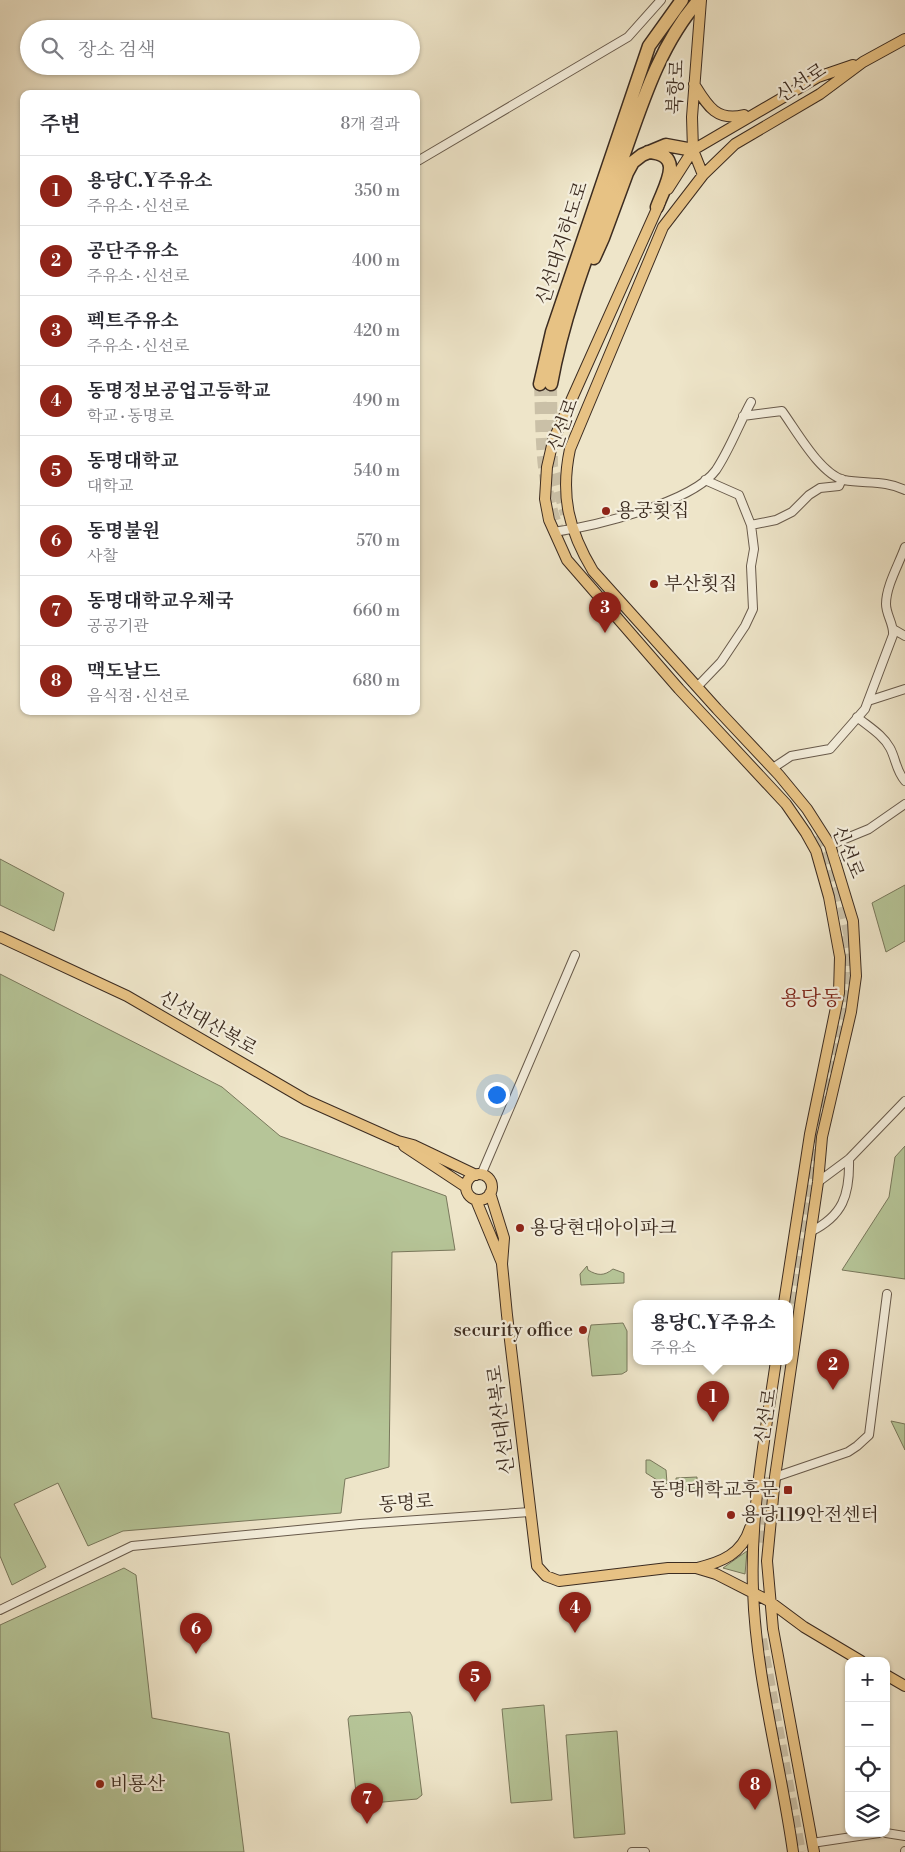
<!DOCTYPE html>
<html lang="ko">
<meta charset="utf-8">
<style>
:root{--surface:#fff;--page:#f7f7f7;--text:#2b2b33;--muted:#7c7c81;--line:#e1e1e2;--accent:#8f2418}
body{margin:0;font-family:"Libre Bodoni","Noto Serif KR",serif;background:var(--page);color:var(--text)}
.controls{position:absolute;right:15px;bottom:15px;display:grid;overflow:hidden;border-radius:10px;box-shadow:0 1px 4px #0004}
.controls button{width:45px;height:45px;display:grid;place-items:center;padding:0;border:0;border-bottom:1px solid var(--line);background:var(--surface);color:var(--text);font:25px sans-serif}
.you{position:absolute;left:496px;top:1094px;width:18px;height:18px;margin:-12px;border:4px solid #fff;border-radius:50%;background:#1a73e8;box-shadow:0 0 0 8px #1a73e833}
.badge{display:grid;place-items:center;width:32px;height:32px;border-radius:50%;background:var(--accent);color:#fff;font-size:16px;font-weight:700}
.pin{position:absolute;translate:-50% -41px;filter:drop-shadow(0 1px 2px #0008)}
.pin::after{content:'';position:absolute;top:26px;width:18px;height:15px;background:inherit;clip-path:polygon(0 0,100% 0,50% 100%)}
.popup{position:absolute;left:633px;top:1300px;width:160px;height:65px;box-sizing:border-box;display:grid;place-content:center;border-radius:10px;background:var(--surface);filter:drop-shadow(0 1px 4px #0005);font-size:16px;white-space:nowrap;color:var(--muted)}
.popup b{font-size:19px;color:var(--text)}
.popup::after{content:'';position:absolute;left:50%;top:100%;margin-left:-10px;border:10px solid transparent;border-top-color:var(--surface)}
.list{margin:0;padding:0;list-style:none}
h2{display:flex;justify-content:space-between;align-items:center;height:65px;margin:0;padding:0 20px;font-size:21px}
h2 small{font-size:16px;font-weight:400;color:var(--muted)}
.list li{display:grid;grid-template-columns:32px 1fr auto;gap:15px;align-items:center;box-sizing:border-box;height:70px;padding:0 20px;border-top:1px solid var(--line)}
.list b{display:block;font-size:19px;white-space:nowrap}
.list p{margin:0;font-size:16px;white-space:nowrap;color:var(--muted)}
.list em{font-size:16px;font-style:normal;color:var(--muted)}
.icon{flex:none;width:28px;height:28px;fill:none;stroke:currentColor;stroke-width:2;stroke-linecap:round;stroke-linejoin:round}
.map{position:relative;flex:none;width:905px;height:1852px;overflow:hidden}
.search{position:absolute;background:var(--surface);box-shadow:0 1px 4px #0004;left:20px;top:20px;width:400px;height:55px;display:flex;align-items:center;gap:12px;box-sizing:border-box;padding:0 18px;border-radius:28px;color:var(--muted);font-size:19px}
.panel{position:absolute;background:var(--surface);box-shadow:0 1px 4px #0004;left:20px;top:90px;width:400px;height:625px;border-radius:10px}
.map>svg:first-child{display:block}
</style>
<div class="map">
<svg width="905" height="1852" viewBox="0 0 905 1852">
<rect width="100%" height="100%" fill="#eee5c9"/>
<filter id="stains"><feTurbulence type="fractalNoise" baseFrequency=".004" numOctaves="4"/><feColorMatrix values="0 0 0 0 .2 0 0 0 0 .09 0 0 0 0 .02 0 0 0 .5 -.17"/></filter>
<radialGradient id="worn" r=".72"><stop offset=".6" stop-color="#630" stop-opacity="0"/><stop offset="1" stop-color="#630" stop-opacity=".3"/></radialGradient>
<path fill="#b6c598" stroke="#79785c" d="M0 859 64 893 54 931 0 905Z
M905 885V941L886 952 872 903Z
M0 974 222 1087 280 1136 446 1196 455 1250 392 1252 389 1467 345 1479 341 1513 123 1531 88 1546 58 1483 14 1504 46 1567 12 1585 0 1556Z
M905 1146V1279L842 1270 889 1197 895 1157Z
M587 1266 588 1270C598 1276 604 1276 613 1269L624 1273V1283L581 1285 580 1274Z
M623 1323 627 1331V1371L622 1374 592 1376 588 1339 591 1325Z
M891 1421 905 1424V1450Z
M646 1460H650L666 1470 667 1483 665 1485 646 1473Z
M697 1477V1489L677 1491 676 1478Z
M747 1551 745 1574 723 1568Z
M124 1568 136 1575 152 1718 229 1733 244 1852H0V1625Z
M544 1705 552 1800 511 1803 502 1709Z
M410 1712 412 1716 422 1795 417 1799 361 1804 357 1802 348 1719 350 1716Z
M617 1731 625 1834 574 1838 566 1735Z"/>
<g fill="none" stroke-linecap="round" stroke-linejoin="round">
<path stroke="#cac0a7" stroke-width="12" stroke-dasharray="12 6" stroke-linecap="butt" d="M540 384C542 437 540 491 563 541
M551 384 552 466 566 514
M813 838 824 856 835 901
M839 889 852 946
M789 1303 846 978V955L843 935
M765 1543 771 1476
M761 1639 800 1852"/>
<defs>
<path id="minor" d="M416 162 628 37 661 0
M743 416 782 411C796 430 820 474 844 480 865 484 885 480 905 490
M751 525 776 520 792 512 809 495 820 488 839 486 842 479
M554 532C594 526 692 503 716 470 730 449 739 424 751 402
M893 629 905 636
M697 687 721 662 745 626 753 609 751 566 754 549 751 525 739 495 705 480
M868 701 905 689
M857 717C869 727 883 735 890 748 896 759 896 771 905 781
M773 768 791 756 830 749 865 709 893 635C894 624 886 615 886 604 886 586 899 564 905 547
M830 845 869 829 905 804
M481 1175 575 955
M818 1182 849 1159 905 1101
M810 1232C843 1216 850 1195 849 1159
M775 1477 848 1452 857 1446 869 1435 887 1294
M0 1610 132 1546 360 1524 530 1512
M886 1833 905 1836
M812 1843 879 1833
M632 1852H645
M905 1852V1851"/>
<path id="major" d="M701 0 692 117 693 150 703 175
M694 84C707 105 716 122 744 115
M668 189 693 150 818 77 853 65
M660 202 553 441 547 467 545 499 549 520 567 560 679 689 786 804 806 833 816 851 829 897 840 957 839 993 810 1134 784 1303
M0 937 127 996 306 1100 398 1141 413 1145 476 1175
M404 1146 466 1187
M466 1187a13 13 0 1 1 26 0a13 13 0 1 1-26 0Z
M490 1193 504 1238 502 1264 507 1315 537 1566 546 1576 559 1581 668 1568H696L716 1574 769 1601 804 1627 861 1661
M476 1200 502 1263
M776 1361C765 1437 750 1513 753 1590 756 1679 781 1765 793 1852
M697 1568C722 1562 742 1554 750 1528
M886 1675 905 1686
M814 1852 773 1629 767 1561 775 1477 818 1182 822 1137 851 1012 856 976 853 921 830 845 807 809 779 775 717 709 593 571C569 531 560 496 570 449L663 227 703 175 735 144 820 94 863 62 905 39"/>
<path id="highway" d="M648 152C686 154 665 185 657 207
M594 258 603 238 627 173 633 162 642 155 666 145 693 150
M540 384 552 332 649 46 682 0
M551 384C564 311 593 240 618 171 639 113 657 47 699 0"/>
</defs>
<use href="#minor" stroke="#685a4b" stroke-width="10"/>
<use href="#major" stroke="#3c2c21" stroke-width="12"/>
<use href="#highway" stroke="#3c2c21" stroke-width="15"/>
<use href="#minor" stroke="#f4eedc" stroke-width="8"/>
<use href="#major" stroke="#e7c284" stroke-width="10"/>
<use href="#highway" stroke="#e7c284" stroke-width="12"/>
</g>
<g fill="#8f2418" stroke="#f4eedc" stroke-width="2">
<circle cx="606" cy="511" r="5"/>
<circle cx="654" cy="584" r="5"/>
<circle cx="520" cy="1228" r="5"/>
<circle cx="583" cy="1330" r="5"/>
<rect x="783" y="1485" width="10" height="10" rx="2.5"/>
<circle cx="731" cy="1515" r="5"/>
<circle cx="100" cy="1784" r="5"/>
</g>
<g text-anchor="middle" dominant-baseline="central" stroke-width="4.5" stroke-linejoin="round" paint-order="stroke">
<g font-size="19" fill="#3c2c21" stroke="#f4eedc">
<text transform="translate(801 83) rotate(-33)">신선로</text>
<text transform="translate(676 87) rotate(-87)">북항로</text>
<text transform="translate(562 243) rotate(-72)">신선대지하도로</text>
<text transform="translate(563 425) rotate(-70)">신선로</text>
<text transform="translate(848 852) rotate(68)">신선로</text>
<text transform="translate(208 1023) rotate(30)">신선대산복로</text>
<text transform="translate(766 1416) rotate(-81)">신선로</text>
<text transform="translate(501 1420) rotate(-97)">신선대산복로</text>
<text transform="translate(406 1503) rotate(-4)">동명로</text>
</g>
<g font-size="19" fill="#3c2c21" stroke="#f4eedc" text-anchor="start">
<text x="616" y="511">용궁횟집</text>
<text x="664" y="584">부산횟집</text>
<text x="530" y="1228">용당현대아이파크</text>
<text x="573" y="1330" text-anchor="end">security office</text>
<text x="778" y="1490" text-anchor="end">동명대학교후문</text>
<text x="741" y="1515">용당119안전센터</text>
<text x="110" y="1784">비룡산</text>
</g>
<g font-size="21" fill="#7a1f14" stroke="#f4eedc">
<text x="811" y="999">용당동</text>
</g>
</g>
<rect width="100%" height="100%" filter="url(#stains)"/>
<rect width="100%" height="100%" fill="url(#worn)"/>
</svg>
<div class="controls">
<button>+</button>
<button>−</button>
<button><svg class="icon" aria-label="locate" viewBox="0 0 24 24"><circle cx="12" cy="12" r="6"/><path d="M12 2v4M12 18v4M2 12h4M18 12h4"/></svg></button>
<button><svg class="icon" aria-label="layers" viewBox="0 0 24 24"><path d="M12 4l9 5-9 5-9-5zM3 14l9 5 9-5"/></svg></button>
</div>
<div class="you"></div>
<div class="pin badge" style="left:713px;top:1422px">1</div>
<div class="popup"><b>용당C.Y주유소</b>주유소</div>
<div class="pin badge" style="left:833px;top:1390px">2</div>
<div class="pin badge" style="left:605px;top:633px">3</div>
<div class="pin badge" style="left:575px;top:1633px">4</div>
<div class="pin badge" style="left:475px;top:1702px">5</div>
<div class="pin badge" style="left:196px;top:1654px">6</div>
<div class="pin badge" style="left:367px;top:1824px">7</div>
<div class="pin badge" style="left:755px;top:1810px">8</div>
<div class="search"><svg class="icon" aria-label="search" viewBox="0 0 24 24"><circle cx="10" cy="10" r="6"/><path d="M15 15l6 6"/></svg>장소 검색</div>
<section class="panel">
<h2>주변<small>8개 결과</small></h2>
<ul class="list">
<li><span class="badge">1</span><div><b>용당C.Y주유소</b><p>주유소 · 신선로</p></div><em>350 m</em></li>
<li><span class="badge">2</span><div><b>공단주유소</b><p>주유소 · 신선로</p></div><em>400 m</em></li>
<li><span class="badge">3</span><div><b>펙트주유소</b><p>주유소 · 신선로</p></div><em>420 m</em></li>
<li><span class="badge">4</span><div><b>동명정보공업고등학교</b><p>학교 · 동명로</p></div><em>490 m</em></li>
<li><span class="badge">5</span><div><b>동명대학교</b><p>대학교</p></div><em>540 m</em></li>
<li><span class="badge">6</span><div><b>동명불원</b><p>사찰</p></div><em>570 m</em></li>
<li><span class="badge">7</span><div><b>동명대학교우체국</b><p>공공기관</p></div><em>660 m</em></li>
<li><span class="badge">8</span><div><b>맥도날드</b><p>음식점 · 신선로</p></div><em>680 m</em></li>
</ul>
</section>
</div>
